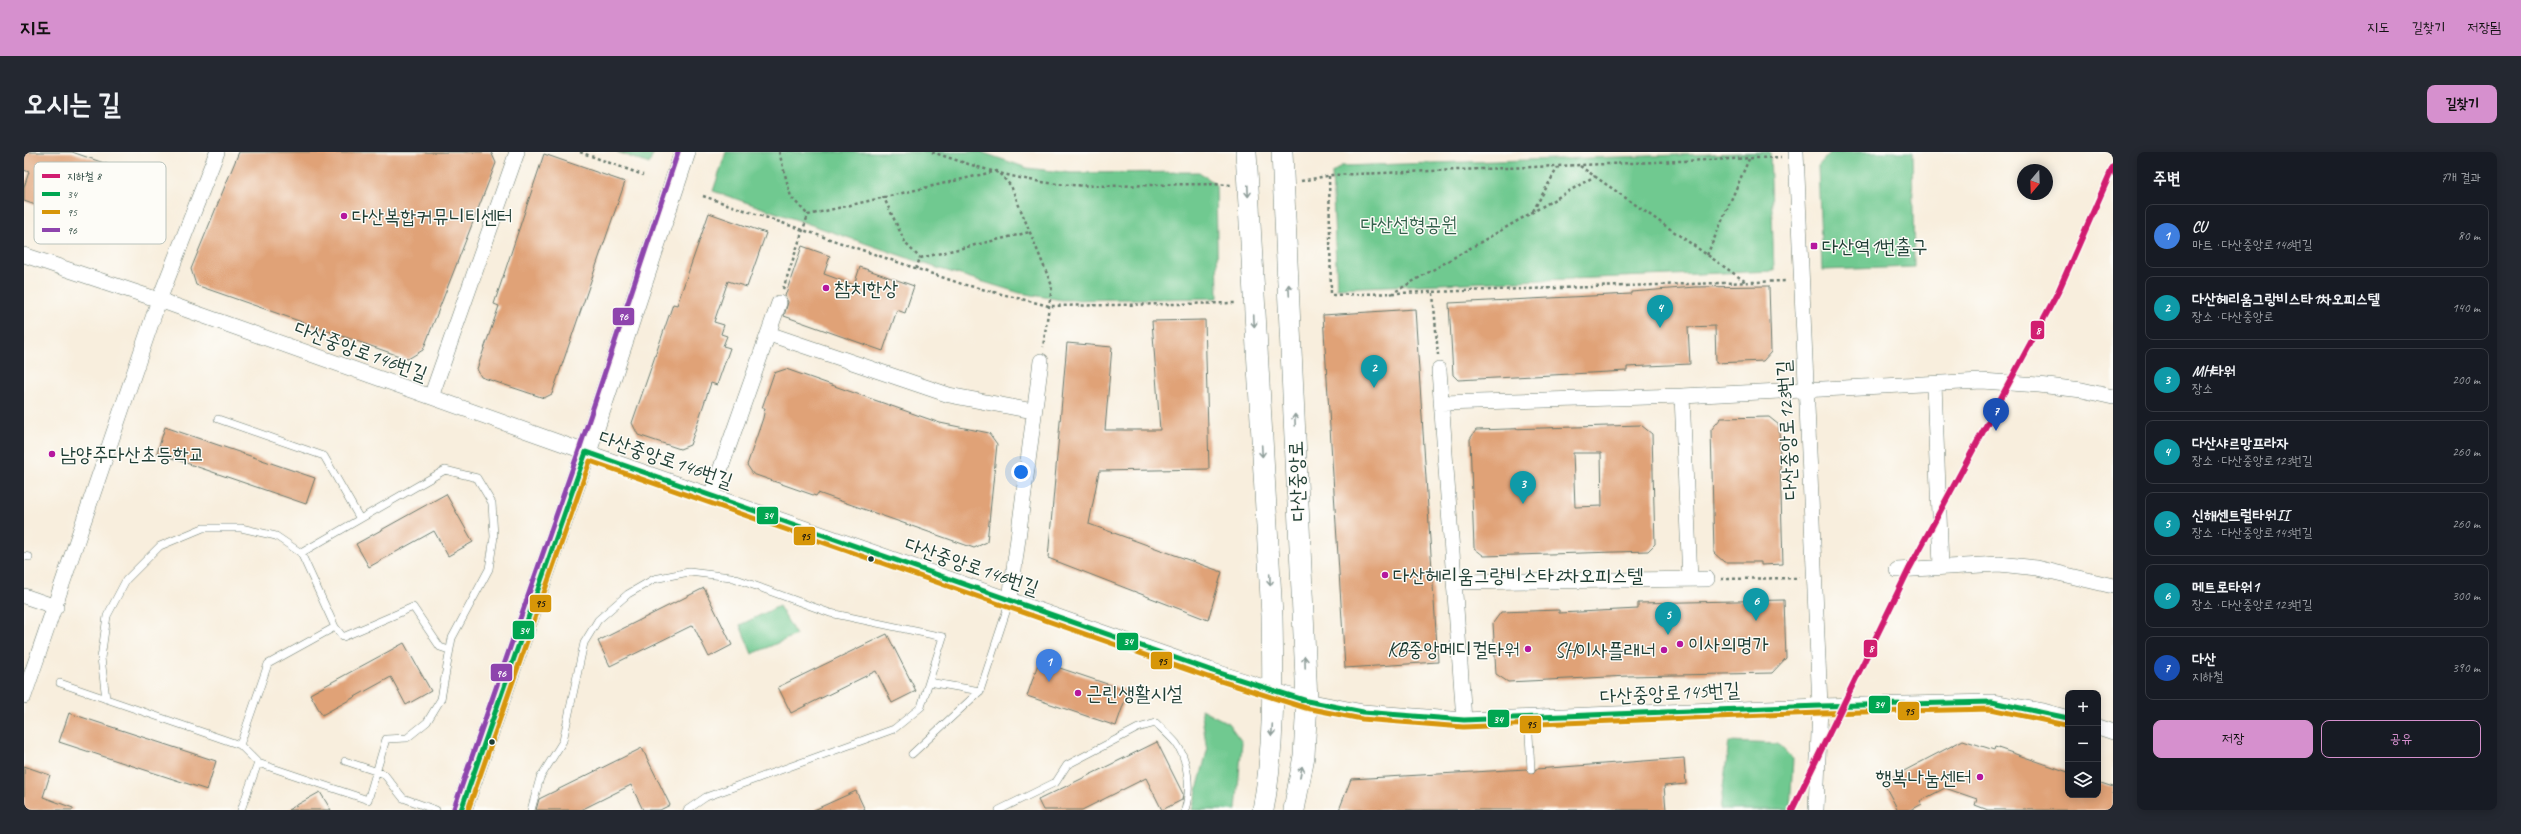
<!DOCTYPE html>
<html lang="ko">
<meta charset="utf-8">
<style>
:root{--surface:#171b24;--page:#242831;--text:#f1f3f6;--muted:#9ea1a6;--line:#363941;--accent:#d690ce}
body{margin:0;font-family:Caveat,"Poor Story",sans-serif;background:var(--page);color:var(--text)}
.controls{position:absolute;right:12px;bottom:12px;display:grid;overflow:hidden;border-radius:8px;box-shadow:0 2px 10px #0003}
.controls button{width:36px;height:36px;display:grid;place-items:center;padding:0;border:0;border-bottom:1px solid var(--line);background:var(--surface);color:var(--text);font:20px sans-serif}
.compass{position:absolute;left:1993px;top:12px;width:36px;height:36px;border-radius:50%;background:var(--surface);box-shadow:0 2px 10px #0003;rotate:199deg}
.you{position:absolute;left:997px;top:320px;width:14px;height:14px;margin:-10px;border:3px solid #fff;border-radius:50%;background:#1a73e8;box-shadow:0 0 0 6px #1a73e833}
.badge{display:grid;place-items:center;width:26px;height:26px;border-radius:50%;background:var(--accent);color:#fff;font-size:13px;font-weight:700}
.pin{position:absolute;translate:-50% -33px;filter:drop-shadow(0 1px 2px #0008)}
.pin::after{content:'';position:absolute;top:21px;width:14px;height:12px;background:inherit;clip-path:polygon(0 0,100% 0,50% 100%)}
.list{margin:0;padding:0;list-style:none}
h2{display:flex;justify-content:space-between;align-items:center;height:52px;margin:0;padding:0 16px;font-size:17px}
h2 small{font-size:13px;font-weight:400;color:var(--muted)}
.list li{display:grid;grid-template-columns:26px 1fr auto;gap:12px;align-items:center;box-sizing:border-box;height:64px;margin:0 8px 8px;padding:0 8px;border:1px solid var(--line);border-radius:8px}
.list b{display:block;font-size:15px;white-space:nowrap}
.list p{margin:0;font-size:13px;white-space:nowrap;color:var(--muted)}
.list em{font-size:13px;font-style:normal;color:var(--muted)}
.actions{display:flex;gap:8px;padding:12px 16px}
.actions a{flex:1;padding:9px 0;border:1px solid var(--accent);border-radius:8px;text-align:center;font-size:14px;color:var(--accent)}
.actions .main{background:var(--accent);color:#111}
.icon{flex:none;width:22px;height:22px;fill:none;stroke:currentColor;stroke-width:2;stroke-linecap:round;stroke-linejoin:round}
.map{position:relative;flex:none;width:2089px;height:658px;overflow:hidden;border-radius:8px}
header{display:flex;align-items:center;gap:24px;box-sizing:border-box;height:56px;padding:0 20px;background:var(--accent);color:#111}
header strong{font-size:19px}
nav{display:flex;gap:22px;margin-inline-start:auto;font-size:14px}
.intro{display:flex;align-items:center;justify-content:space-between;box-sizing:border-box;height:96px;padding:0 24px}
h1{margin:0;font-size:28px}
.button{padding:10px 18px;border-radius:8px;background:var(--accent);color:#111;font-size:14px;font-weight:700}
main{display:flex;gap:24px;padding:0 24px}
aside{flex:1;background:var(--surface);border-radius:8px;box-shadow:0 2px 10px #0003}
.map>svg:first-child{display:block}
</style>
<header>
<strong>지도</strong>
<nav><a>지도</a><a>길찾기</a><a>저장됨</a></nav>
</header>
<div class="intro"><h1>오시는 길</h1><a class="button">길찾기</a></div>
<main>
<div class="map">
<svg width="2089" height="658" viewBox="0 0 2089 658">
<rect width="100%" height="100%" fill="#fdfcf7"/>
<filter id="ink" filterUnits="userSpaceOnUse"><feTurbulence type="fractalNoise" baseFrequency=".025" numOctaves="2"/><feDisplacementMap in="SourceGraphic" scale="8" xChannelSelector="R" yChannelSelector="G"/><feConvolveMatrix kernelMatrix="1 2 1 2 8 2 1 2 1" color-interpolation-filters="sRGB"/></filter>
<filter id="wash" filterUnits="userSpaceOnUse"><feTurbulence type="fractalNoise" baseFrequency=".012" numOctaves="4" result="noise"/><feDisplacementMap in="SourceGraphic" scale="16" xChannelSelector="R" yChannelSelector="G"/><feGaussianBlur stdDeviation="0.9" result="paint"/><feColorMatrix in="noise" values="0 0 0 0 0 0 0 0 0 0 0 0 0 0 0 0 0 1.4 0 .05"/><feComposite in="paint" operator="in"/></filter>
<g filter="url(#wash)">
<rect width="100%" height="100%" fill="#f8eedd"/>
<path fill="#6fc990" stroke="#478362" d="M593 0H630L625 12Z
M702 0H957L1003 16 1047 21 1175 20 1192 32 1194 146 1038 148 996 141 910 115 689 39Z
M1746 0 1750 119 1313 136 1308 21 1317 14Z
M1807 0H1888L1890 115 1798 118 1794 14Z
M755 454 772 483 728 502 716 473Z
M1177 557 1204 571 1218 590 1212 658H1168L1183 599Z
M1705 590 1754 592 1769 607 1766 658H1696Z"/>
<g id="blocks">
<path fill="#e0a277" fill-rule="evenodd" d="M0 0H48L106 20 86 79 0 49V35L5 20 0 18Z
M215 0H467L472 11 399 198 384 207 172 133 167 117Z
M520 2 601 30 528 242 520 246 457 225 453 217 475 154 470 152Z
M685 61 742 81 723 135 704 129 690 170 700 173 697 182 703 184 699 194 706 196 693 233 687 231 666 293 656 297 614 283 608 271 649 152 653 153Z
M778 94 806 104 800 122 830 133 836 115 890 134 881 161 873 158 859 199 760 164 764 150 761 144Z
M1745 134 1747 200 1739 209 1692 211 1691 174 1664 175 1666 212 1603 215V219L1434 228 1429 223 1425 151 1607 142V140L1671 135Z
M1391 157 1414 510 1321 516 1299 163Z
M1181 168 1185 317 1075 319 1065 372 1198 420 1184 468 1024 406 1043 191 1088 195 1081 278H1136L1128 169Z
M762 217 916 271 965 281 973 292 963 390 950 396 794 341 792 344 729 322 723 313 739 266 741 256H738L750 221Z
M1745 265 1755 273 1759 412 1737 413V410H1700L1690 401 1687 278 1697 266Z
M1617 273 1628 282 1631 392 1624 399 1460 404 1450 396 1446 287 1452 278ZM1549 301H1577L1578 354 1551 355Z
M141 275 291 326 282 352 133 301Z
M422 342 449 390 424 404 410 379 345 415 332 392Z
M680 436 708 493 685 505 669 473 586 514 574 489Z
M1760 448 1762 506 1748 521 1604 524 1484 530 1472 522 1469 471 1477 460 1535 458V461L1614 457V451Z
M863 482 892 539 868 551 852 519 767 561 754 535Z
M380 491 407 539 382 553 367 525 298 563 286 542Z
M1015 509 1104 539 1092 574 1003 544Z
M45 561 192 609 183 638 35 590Z
M1939 588 1970 598 1971 595 2044 620V643H2074V630L2089 635V658H1964L1951 653 1953 647 1921 636 1896 649 1898 652 1887 658H1874L1859 630Z
M1133 590 1159 642 1158 648 1138 658 1122 626 1058 658H1019L1014 648Z
M618 596 646 653 636 658H619L607 633 557 658H512L515 647Z
M1660 606 1662 632 1640 634 1642 658H1315L1327 627 1502 617 1508 622 1512 617Z
M0 614 26 623 19 645 49 656V658H0Z
M832 639 841 658H790Z
M296 640 307 658H264Z"/>
</g>
</g>
<g filter="url(#ink)">
<use href="#blocks" fill-opacity="0" stroke="#6b7b6f" stroke-width="1"/>
<g fill="none" stroke-linecap="round" stroke-linejoin="round">
<defs>
<path id="lane" d="M194 267 300 304 336 367
M0 404 5 405
M905 530 956 539
M36 531 216 593
M82 547 77 506 83 464 102 428 136 394 179 376H217L252 384 277 401 311 475 319 485 389 455 416 495 425 498
M1504 566 1507 617
M888 602 956 539 986 448
M321 609 360 622 379 646 412 658
M234 611 344 648 362 587 383 586 403 570 417 547 428 486 465 417 470 385 468 351 453 326 421 318 277 401
M217 658 234 611 216 593 244 512 311 475
M507 658 516 626 539 589 560 491 574 468 604 442 630 427 665 420 707 425 806 461 919 485 897 555 870 577 682 645 663 658
M975 658 1032 630 1043 613 1114 576 1132 571C1138 577 1146 584 1152 591 1165 609 1167 638 1161 658"/>
<path id="street" d="M1772 0 1796 554 1792 658
M0 103 135 148 562 300 1186 518 1283 549 1339 560 1440 568 1796 554 1968 550 2019 559 2044 566
M745 182 925 243 1009 259
M1415 218 1440 568
M1910 232 1917 415
M1658 244 1666 427
M407 245 493 0
M1417 251 1658 244 1958 229 2015 233 2058 238 2089 245
M687 344 755 151
M1873 418 1975 412 2013 416 2089 434
M1431 430 1683 427
M0 444 32 455
M986 448 1017 209
M0 544 135 148 193 0
M2074 575 2089 580"/>
<path id="secondary" d="M1222 0 1248 464C1249 529 1251 594 1239 658
M1258 0 1283 549 1280 604 1270 658
M437 658 562 300 661 0"/>
</defs>
<use href="#lane" stroke="#6b7b6f" stroke-width="8"/>
<use href="#street" stroke="#6b7b6f" stroke-width="16"/>
<use href="#secondary" stroke="#6b7b6f" stroke-width="22"/>
<path stroke="#6b7b6f" stroke-width="2.5" stroke-dasharray="3 3" stroke-linecap="butt" d="M556 0 619 23
M755 0 767 45 784 63
M908 0C952 15 1001 31 1048 33 1101 36 1154 30 1207 33
M1556 14 1722 130
M1305 24 1307 143 1763 129
M1277 29 1308 23 1757 5
M679 44 938 132 1025 154 1212 151
M859 44 882 92 896 106
M1509 59 1534 15
M1683 103 1725 7
M892 117 896 106 1006 80
M759 137 784 63 973 19 987 34 1028 134 1019 195
M1409 141 1414 203
M1367 142 1571 24
M1697 427 1776 426"/>
<use href="#lane" stroke="#fff" stroke-width="7"/>
<use href="#street" stroke="#fff" stroke-width="15"/>
<use href="#secondary" stroke="#fff" stroke-width="21"/>
<defs>
<path id="bus-1" d="M437 658 562 300 1186 518 1283 549 1339 560 1440 568 1796 554 1968 550 2044 566"/>
<path id="bus-2" d="M444 658 566 309 1184 525 1282 556 1338 567 1439 575 1796 561 1967 557 2042 573"/>
<path id="bus-3" d="M430 656 555 298 654 0"/>
</defs>
<use href="#bus-1" stroke="#fdfcf7" stroke-width="8"/>
<use href="#bus-2" stroke="#fdfcf7" stroke-width="8"/>
<use href="#bus-3" stroke="#fdfcf7" stroke-width="8"/>
<use href="#bus-1" stroke="#00a651" stroke-width="5"/>
<use href="#bus-2" stroke="#d79608" stroke-width="5"/>
<use href="#bus-3" stroke="#8e44ad" stroke-width="5"/>
<defs>
<path id="metro-1" d="M1768 658 1885 417 2034 140 2089 15"/>
</defs>
<use href="#metro-1" stroke="#fdfcf7" stroke-width="9"/>
<use href="#metro-1" stroke="#d11d70" stroke-width="6"/>
</g>
<defs><path id="oneway-shaft" d="M-6 0H5M1.5-3L5.5 0L1.5 3" fill="none" stroke-width="1.6" stroke-linecap="round" stroke-linejoin="round"/></defs>
<g stroke="#8f9e9a">
<use href="#oneway-shaft" transform="translate(1224 39) rotate(88)"/>
<use href="#oneway-shaft" transform="translate(1265 138) rotate(-93)"/>
<use href="#oneway-shaft" transform="translate(1230 169) rotate(87)"/>
<use href="#oneway-shaft" transform="translate(1271 268) rotate(-92)"/>
<use href="#oneway-shaft" transform="translate(1238 299) rotate(87)"/>
<use href="#oneway-shaft" transform="translate(1246 428) rotate(87)"/>
<use href="#oneway-shaft" transform="translate(1281 510) rotate(-92)"/>
<use href="#oneway-shaft" transform="translate(1248 578) rotate(93)"/>
<use href="#oneway-shaft" transform="translate(1277 620) rotate(-79)"/>
</g>
</g>
<g fill="#b5179e" stroke="#fdfcf7" stroke-width="1.5">
<circle cx="320" cy="64" r="4"/>
<rect x="1786" y="90" width="8" height="8" rx="2"/>
<circle cx="802" cy="136" r="4"/>
<circle cx="28" cy="302" r="4"/>
<circle cx="1361" cy="423" r="4"/>
<circle cx="1656" cy="492" r="4"/>
<circle cx="1504" cy="497" r="4"/>
<circle cx="1640" cy="498" r="4"/>
<circle cx="1054" cy="541" r="4"/>
<circle cx="1956" cy="625" r="4"/>
</g>
<g fill="#1f3d34" stroke="#fdfcf7" stroke-width="1.5">
<circle cx="847" cy="407" r="3.5"/>
<circle cx="468" cy="590" r="3.5"/>
</g>
<g text-anchor="middle" dominant-baseline="central" stroke-width="3" stroke-linejoin="round" paint-order="stroke">
<g font-size="20" fill="#1f3d34" stroke="#fdfcf7" text-anchor="start">
<text x="328" y="64">다산복합커뮤니티센터</text>
<text x="1798" y="94">다산역1번출구</text>
<text x="810" y="136">참치한상</text>
<text x="36" y="302">남양주다산초등학교</text>
<text x="1369" y="423">다산헤리움그랑비스타2차오피스텔</text>
<text x="1664" y="492">이사의명가</text>
<text x="1496" y="497" text-anchor="end">KB중앙메디컬타워</text>
<text x="1632" y="498" text-anchor="end">SH이사플래너</text>
<text x="1062" y="541">근린생활시설</text>
<text x="1948" y="625" text-anchor="end">행복나눔센터</text>
</g>
<g font-size="20" fill="#33604b" stroke="#fdfcf7">
<text x="1385" y="72">다산선형공원</text>
</g>
<g font-size="20" fill="#1f3d34" stroke="#fdfcf7">
<text transform="translate(337 199) rotate(20)">다산중앙로146번길</text>
<text transform="translate(1763 278) rotate(-93)">다산중앙로123번길</text>
<text transform="translate(642 307) rotate(19)">다산중앙로146번길</text>
<text transform="translate(1273 329) rotate(-92)">다산중앙로</text>
<text transform="translate(948 414) rotate(19)">다산중앙로146번길</text>
<text transform="translate(1646 541) rotate(-3)">다산중앙로145번길</text>
</g>
</g>
<rect x="10" y="10" width="132" height="82" rx="6" fill="#fdfcf7" stroke="#bac3bc" stroke-width="1"/>
<rect x="18" y="22" width="18" height="4" fill="#d11d70"/>
<rect x="18" y="40" width="18" height="4" fill="#00a651"/>
<rect x="18" y="58" width="18" height="4" fill="#d79608"/>
<rect x="18" y="76" width="18" height="4" fill="#8e44ad"/>
<g font-size="11" fill="#1f3d34">
<text x="43" y="28">지하철 8</text>
<text x="43" y="46">34</text>
<text x="43" y="64">95</text>
<text x="43" y="82">96</text>
</g>
<g stroke="#fdfcf7" stroke-width="1.5">
<rect x="588" y="155" width="23" height="19" rx="4" fill="#8e44ad"/>
<rect x="2006" y="168" width="15" height="20" rx="4" fill="#d11d70"/>
<rect x="732" y="354" width="23" height="19" rx="4" fill="#00a651"/>
<rect x="769" y="374" width="23" height="20" rx="4" fill="#d79608"/>
<rect x="505" y="442" width="23" height="19" rx="4" fill="#d79608"/>
<rect x="488" y="468" width="23" height="20" rx="4" fill="#00a651"/>
<rect x="1092" y="480" width="23" height="19" rx="4" fill="#00a651"/>
<rect x="1839" y="487" width="15" height="19" rx="4" fill="#d11d70"/>
<rect x="1126" y="499" width="23" height="19" rx="4" fill="#d79608"/>
<rect x="466" y="511" width="23" height="19" rx="4" fill="#8e44ad"/>
<rect x="1844" y="543" width="23" height="19" rx="4" fill="#00a651"/>
<rect x="1873" y="549" width="23" height="20" rx="4" fill="#d79608"/>
<rect x="1463" y="557" width="23" height="19" rx="4" fill="#00a651"/>
<rect x="1495" y="563" width="23" height="19" rx="4" fill="#d79608"/>
</g>
<g font-size="11" text-anchor="middle" font-weight="bold" fill="#fff">
<text x="599" y="168">96</text>
<text x="2014" y="182">8</text>
<text x="744" y="367">34</text>
<text x="500" y="482">34</text>
<text x="1104" y="493">34</text>
<text x="1847" y="500">8</text>
<text x="477" y="525">96</text>
<text x="1855" y="556">34</text>
<text x="1474" y="571">34</text>
</g>
<g font-size="11" text-anchor="middle" font-weight="bold" fill="#111">
<text x="781" y="388">95</text>
<text x="516" y="455">95</text>
<text x="1138" y="513">95</text>
<text x="1885" y="563">95</text>
<text x="1507" y="576">95</text>
</g>
</svg>
<div class="controls">
<button>+</button>
<button>−</button>
<button><svg class="icon" aria-label="layers" viewBox="0 0 24 24"><path d="M12 4l9 5-9 5-9-5zM3 14l9 5 9-5"/></svg></button>
</div>
<svg class="compass" viewBox="-18 -18 36 36"><path d="M0-13l5 13h-10z" fill="#e53935"/><path d="M0 13l5-13h-10z" fill="#9ea1a6"/></svg>
<div class="you"></div>
<div class="pin badge" style="left:1025px;top:530px;background:#3f7fe0">1</div>
<div class="pin badge" style="left:1350px;top:236px;background:#0f9aa8">2</div>
<div class="pin badge" style="left:1499px;top:352px;background:#0f9aa8">3</div>
<div class="pin badge" style="left:1636px;top:176px;background:#0f9aa8">4</div>
<div class="pin badge" style="left:1644px;top:483px;background:#0f9aa8">5</div>
<div class="pin badge" style="left:1732px;top:469px;background:#0f9aa8">6</div>
<div class="pin badge" style="left:1972px;top:279px;background:#1a4fb4">7</div>
</div>
<aside>
<h2>주변<small>7개 결과</small></h2>
<ul class="list">
<li><span class="badge" style="background:#3f7fe0">1</span><div><b>CU</b><p>마트 · 다산중앙로146번길</p></div><em>80 m</em></li>
<li><span class="badge" style="background:#0f9aa8">2</span><div><b>다산헤리움그랑비스타1차오피스텔</b><p>장소 · 다산중앙로</p></div><em>140 m</em></li>
<li><span class="badge" style="background:#0f9aa8">3</span><div><b>MH타워</b><p>장소</p></div><em>200 m</em></li>
<li><span class="badge" style="background:#0f9aa8">4</span><div><b>다산샤르망프라자</b><p>장소 · 다산중앙로123번길</p></div><em>260 m</em></li>
<li><span class="badge" style="background:#0f9aa8">5</span><div><b>신해센트럴타워II</b><p>장소 · 다산중앙로145번길</p></div><em>260 m</em></li>
<li><span class="badge" style="background:#0f9aa8">6</span><div><b>메트로타워1</b><p>장소 · 다산중앙로123번길</p></div><em>300 m</em></li>
<li><span class="badge" style="background:#1a4fb4">7</span><div><b>다산</b><p>지하철</p></div><em>390 m</em></li>
</ul>
<div class="actions"><a class="main">저장</a><a>공유</a></div>
</aside>
</main>
